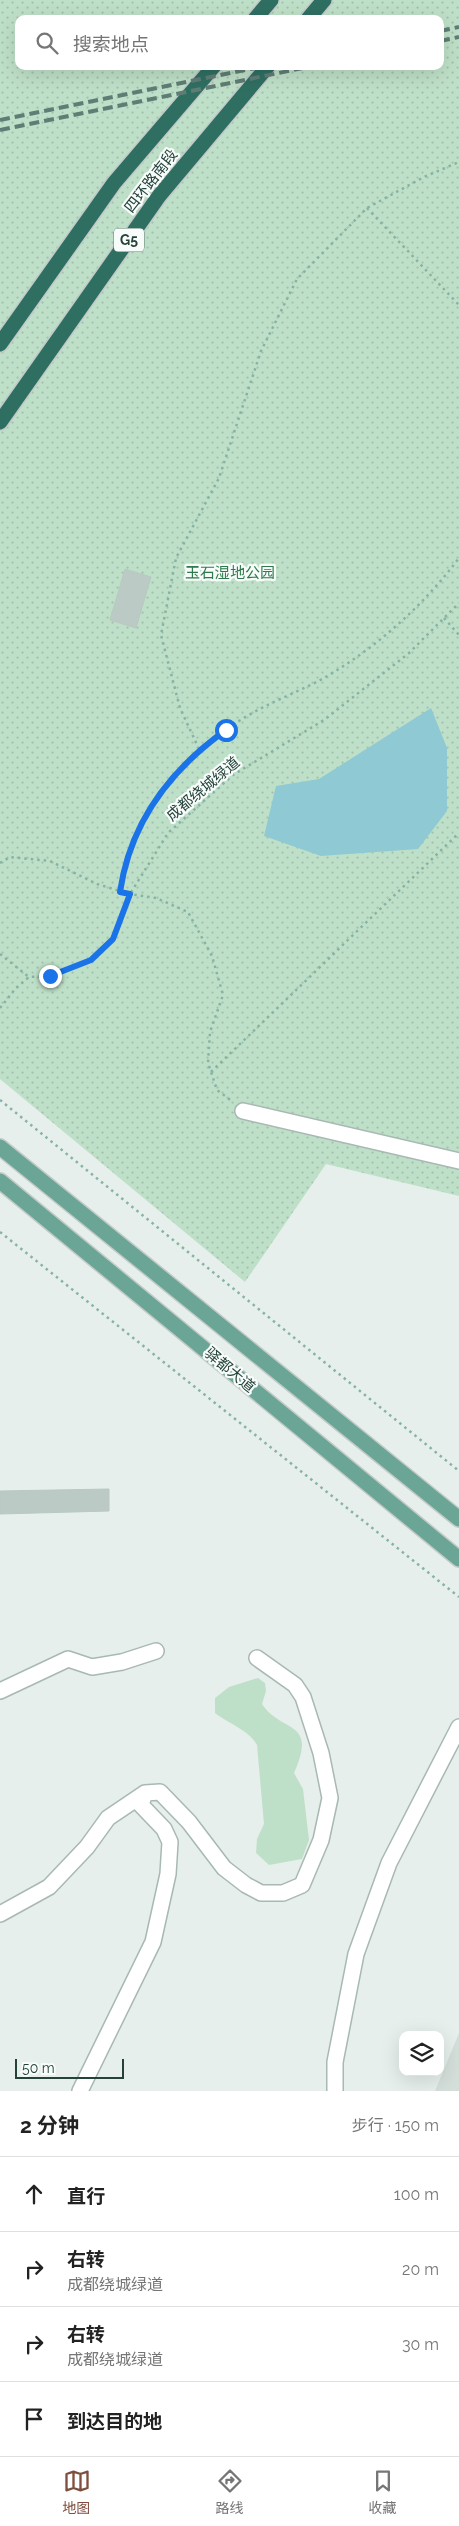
<!DOCTYPE html>
<html lang="zh">
<meta charset="utf-8">
<style>
:root{--surface:#fff;--page:#f2f2f2;--text:#222;--muted:#767676;--line:#e0e0e0;--accent:#804e3d}
body{margin:0;font-family:Raleway,"Noto Sans SC",sans-serif;background:var(--page);color:var(--text)}
.controls{position:absolute;right:15px;bottom:15px;display:grid;overflow:hidden;border-radius:10px;box-shadow:0 5px 20px #0002}
.controls button{width:45px;height:45px;display:grid;place-items:center;padding:0;border:0;border-bottom:1px solid var(--line);background:var(--surface);color:var(--text);font:25px sans-serif}
.scale{position:absolute;left:15px;bottom:12px;width:109px;box-sizing:border-box;padding-left:5px;border:2px solid #24423a;border-top:0;font-size:14px;line-height:18px;white-space:nowrap;color:#24423a;-webkit-text-stroke:4px #f7fbf9;paint-order:stroke}
.stop{position:absolute;width:15px;height:15px;margin:-11px;border:4px solid #1a73e8;border-radius:50%;background:#fff}
.stop.end{background:#1a73e8;border-color:#fff;box-shadow:0 1px 5px #0008}
.list{margin:0;padding:0;list-style:none}
h2{display:flex;justify-content:space-between;align-items:center;height:65px;margin:0;padding:0 20px;font-size:21px}
h2 small{font-size:16px;font-weight:400;color:var(--muted)}
.list li{display:grid;grid-template-columns:32px 1fr auto;gap:15px;align-items:center;box-sizing:border-box;height:75px;padding:0 20px;border-top:1px solid var(--line)}
.list b{display:block;font-size:19px;white-space:nowrap}
.list p{margin:0;font-size:16px;white-space:nowrap;color:var(--muted)}
.list em{font-size:16px;font-style:normal;color:var(--muted)}
.icon{flex:none;width:28px;height:28px;fill:none;stroke:currentColor;stroke-width:2;stroke-linecap:round;stroke-linejoin:round}
.map{position:relative;flex:none;width:459px;height:2091px;overflow:hidden}
.search{position:absolute;background:var(--surface);box-shadow:0 5px 20px #0002;left:15px;right:15px;top:15px;height:55px;display:flex;align-items:center;gap:12px;box-sizing:border-box;padding:0 18px;border-radius:10px;color:var(--muted);font-size:19px}
.sheet{height:365px;background:var(--surface)}
nav{display:flex;justify-content:space-around;align-items:center;box-sizing:border-box;height:70px;border-top:1px solid var(--line);background:var(--surface);font-size:14px;color:var(--muted)}
nav a{display:grid;justify-items:center;gap:2px}
nav .on{color:var(--accent)}
.map>svg:first-child{display:block}
</style>
<div class="map">
<svg width="459" height="2091" viewBox="0 0 459 2091">
<defs>
<pattern id="park-dots" width="8" height="8" patternUnits="userSpaceOnUse" patternTransform="scale(1.25)"><rect width="8" height="8" fill="#bfe0c8"/><path d="M2 2h.1M6 6h.1" fill="none" stroke="#a4c1ad" stroke-width="1.8" stroke-linecap="round"/></pattern>
</defs>
<rect width="100%" height="100%" fill="#e6efeb"/>
<path fill="#d4dfda" d="M459 2033V2091H435Z"/>
<path fill="#bfe0c8" d="M258 1678 265 1683 266 1691 262 1704C282 1734 318 1719 294 1773L303 1789 309 1840 302 1859 269 1865 256 1853 257 1839 264 1824 257 1745C249 1730 229 1724 215 1713V1698L229 1687Z"/>
<path fill="url(#park-dots)" fill-rule="evenodd" d="M0 0H459V1196L326 1164 245 1282 0 1079ZM19 19H440V66H19Z"/>
<path fill="#8ec9d4" d="M431 708 447 748V811L418 849 321 856 264 836 276 786 319 779Z"/>
<path fill="#bbcac4" stroke="#b8c9c2" d="M125 569 151 577 136 628 110 620Z
M109 1489V1511L0 1514V1491Z"/>
<g fill="none" stroke-linecap="round" stroke-linejoin="round">
<defs>
<path id="minor" d="M243 1111 459 1161
M0 1691 68 1659 92 1667 122 1662 156 1651
M0 1914 49 1887 87 1847 108 1818 145 1793
M80 2091 153 1942 168 1874 170 1842 164 1829 141 1805 145 1793 160 1792 189 1822 224 1868 246 1885 261 1893H283L302 1885 321 1840 330 1798 321 1753 303 1697 295 1685 257 1658
M335 2091V2062L356 1954 389 1863 459 1727"/>
<path id="major" d="M0 1147 459 1519
M0 1181 459 1559"/>
<path id="highway" d="M255 19 271 0
M308 19 324 0
M0 344 114 183 214 66
M0 422 159 196 268 66"/>
</defs>
<use href="#minor" stroke="#a8b8b2" stroke-width="18"/>
<use href="#major" stroke="#c2cac8" stroke-width="18"/>
<use href="#highway" stroke="#c2cac8" stroke-width="18"/>
<path stroke="#86b3a5" stroke-width="2.5" stroke-dasharray="2.5 4" stroke-linecap="butt" d="M367 208 459 305
M444 618 459 635
M199 749 180 708 161 635 176 558 219 478 261 351 297 279 367 208 424 177 459 162
M0 863 10 857 50 861 97 884 130 894 156 898 188 912 212 956 223 995 210 1032 208 1063 217 1090 233 1102
M120 892C132 811 185 750 256 711 278 699 302 690 324 678 376 648 423 606 459 558
M0 954 29 977
M0 1008 16 988 29 977 50 976 91 961 113 939 130 894 168 833 233 775 324 720 409 653 459 603
M211 1072 459 833
M0 1100 459 1471
M0 1232 459 1597"/>
<use href="#minor" stroke="#fff" stroke-width="15"/>
<use href="#major" stroke="#6aa596" stroke-width="15"/>
<use href="#highway" stroke="#2f6f62" stroke-width="15"/>
<path stroke="#5f7d75" stroke-width="4" stroke-dasharray="10 5" stroke-linecap="butt" d="M440 31 459 27
M440 41 459 37
M0 120 265 66
M0 130 313 66"/>
</g>
<g fill="none" stroke-linecap="round" stroke-linejoin="round">
<path stroke="#1a73e8" stroke-width="6" d="M50 976 91 960 113 939 130 894 120 892C130 823 170 770 226 730"/>
</g>
<g text-anchor="middle" dominant-baseline="central" stroke-width="4.5" stroke-linejoin="round" paint-order="stroke">
<rect fill="#f7fbf9" stroke="#637a73" stroke-width="1" x="114" y="228.5" width="30" height="23" rx="4"/>
<g font-size="14" font-weight="bold" fill="#24423a">
<text x="129" y="240">G5</text>
</g>
<g font-size="15" fill="#24423a" stroke="#f7fbf9">
<text transform="translate(151 181) rotate(-52)">四环路南段</text>
<text transform="translate(203 789) rotate(-40)">成都绕城绿道</text>
<text transform="translate(230 1370) rotate(40)">驿都大道</text>
</g>
<g font-size="15" fill="#2d7a4b" stroke="#f7fbf9">
<text x="230" y="573">玉石湿地公园</text>
</g>
</g>
</svg>
<div class="controls">
<button><svg class="icon" aria-label="layers" viewBox="0 0 24 24"><path d="M12 4l9 5-9 5-9-5zM3 14l9 5 9-5"/></svg></button>
</div>
<div class="scale">50 m</div>
<div class="stop" style="left:226px;top:730px"></div>
<div class="stop end" style="left:50px;top:976px"></div>
<div class="search"><svg class="icon" aria-label="search" viewBox="0 0 24 24"><circle cx="10" cy="10" r="6"/><path d="M15 15l6 6"/></svg>搜索地点</div>
</div>
<section class="sheet">
<h2>2 分钟<small>步行 · 150 m</small></h2>
<ul class="list">
<li><svg class="icon" aria-label="ahead" viewBox="0 0 24 24"><path d="M12 20V5M6 11l6-6 6 6"/></svg><div><b>直行</b></div><em>100 m</em></li>
<li><svg class="icon" aria-label="right" viewBox="0 0 24 24"><path d="M7 20v-9h11M14 6l5 5-5 5"/></svg><div><b>右转</b><p>成都绕城绿道</p></div><em>20 m</em></li>
<li><svg class="icon" aria-label="right" viewBox="0 0 24 24"><path d="M7 20v-9h11M14 6l5 5-5 5"/></svg><div><b>右转</b><p>成都绕城绿道</p></div><em>30 m</em></li>
<li><svg class="icon" aria-label="arrive" viewBox="0 0 24 24"><path d="M6 21V4h12l-3 4 3 4H6"/></svg><div><b>到达目的地</b></div></li>
</ul>
</section>
<nav>
<a class="on"><svg class="icon" aria-label="map" viewBox="0 0 24 24"><path d="M3 6l6-2 6 2 6-2v14l-6 2-6-2-6 2zM9 4v14M15 6v14"/></svg>地图</a>
<a><svg class="icon" aria-label="directions" viewBox="0 0 24 24"><path d="M12 3l9 9-9 9-9-9zM9 14v-3h6M13 9l2 2-2 2"/></svg>路线</a>
<a><svg class="icon" aria-label="saved" viewBox="0 0 24 24"><path d="M7 4h10v16l-5-4-5 4z"/></svg>收藏</a>
</nav>
